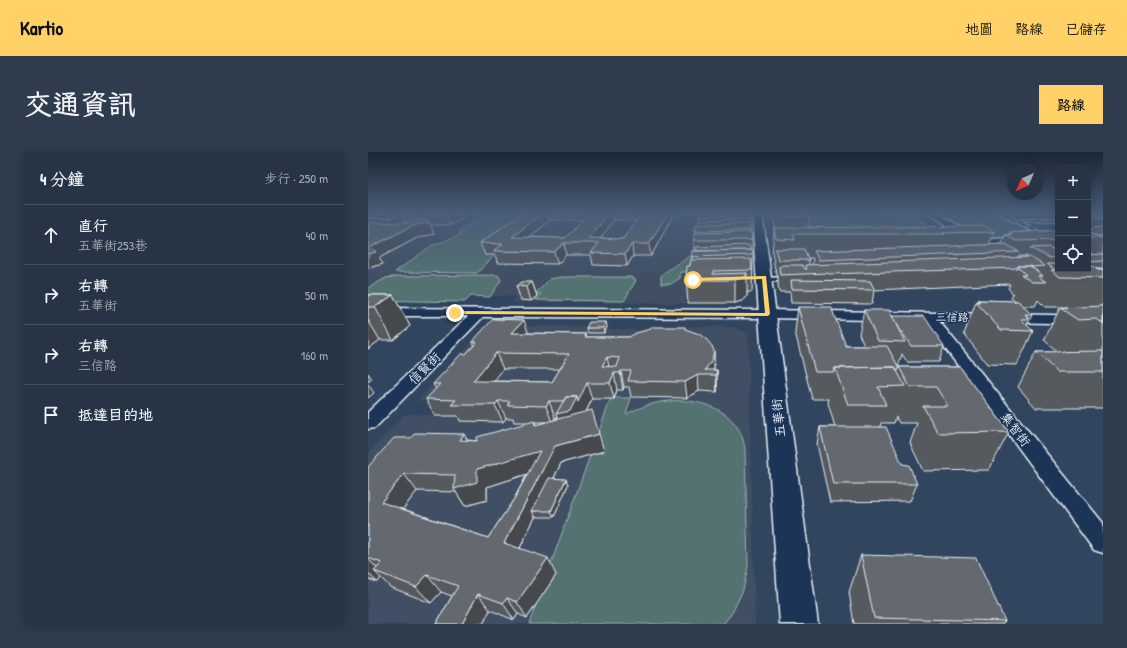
<!DOCTYPE html>
<html lang="zh-TW">
<meta charset="utf-8">
<style>
:root{--surface:#263446;--page:#2e3c4d;--text:#f1f3f6;--muted:#a4aab3;--line:#424f5f;--accent:#ffd166}
body{margin:0;font-family:"Patrick Hand","LXGW WenKai TC",sans-serif;background:var(--page);color:var(--text)}
.controls{position:absolute;right:12px;top:12px;display:grid;overflow:hidden;border-radius:0px;box-shadow:0 2px 10px #0003}
.controls button{width:36px;height:36px;display:grid;place-items:center;padding:0;border:0;border-bottom:1px solid var(--line);background:var(--surface);color:var(--text);font:20px sans-serif}
.compass{position:absolute;left:639px;top:12px;width:36px;height:36px;border-radius:50%;background:var(--surface);box-shadow:0 2px 10px #0003;rotate:225deg}
.stop{position:absolute;width:12px;height:12px;margin:-9px;border:3px solid #ffd166;border-radius:50%;background:#fff}
.stop.end{background:#ffd166;border-color:#fff;box-shadow:0 1px 4px #0008}
.list{margin:0;padding:0;list-style:none}
h2{display:flex;justify-content:space-between;align-items:center;height:52px;margin:0;padding:0 16px;font-size:17px}
h2 small{font-size:13px;font-weight:400;color:var(--muted)}
.list li{display:grid;grid-template-columns:26px 1fr auto;gap:12px;align-items:center;box-sizing:border-box;height:60px;padding:0 16px;border-top:1px solid var(--line)}
.list b{display:block;font-size:15px;white-space:nowrap}
.list p{margin:0;font-size:13px;white-space:nowrap;color:var(--muted)}
.list em{font-size:13px;font-style:normal;color:var(--muted)}
.icon{flex:none;width:22px;height:22px;fill:none;stroke:currentColor;stroke-width:2;stroke-linecap:round;stroke-linejoin:round}
.map{position:relative;flex:none;width:735px;height:472px;overflow:hidden;border-radius:0px}
header{display:flex;align-items:center;gap:24px;box-sizing:border-box;height:56px;padding:0 20px;background:var(--accent);color:#111}
header strong{font-size:19px}
nav{display:flex;gap:22px;margin-inline-start:auto;font-size:14px}
.intro{display:flex;align-items:center;justify-content:space-between;box-sizing:border-box;height:96px;padding:0 24px}
h1{margin:0;font-size:28px}
.button{padding:10px 18px;border-radius:0px;background:var(--accent);color:#111;font-size:14px;font-weight:700}
main{display:flex;gap:24px;padding:0 24px}
aside{flex:1;background:var(--surface);border-radius:0px;box-shadow:0 2px 10px #0003}
.map>svg:first-child{display:block}
</style>
<header>
<strong>Kartio</strong>
<nav><a>地圖</a><a>路線</a><a>已儲存</a></nav>
</header>
<div class="intro"><h1>交通資訊</h1><a class="button">路線</a></div>
<main>
<aside>
<h2>4 分鐘<small>步行 · 250 m</small></h2>
<ul class="list">
<li><svg class="icon" aria-label="ahead" viewBox="0 0 24 24"><path d="M12 20V5M6 11l6-6 6 6"/></svg><div><b>直行</b><p>五華街253巷</p></div><em>40 m</em></li>
<li><svg class="icon" aria-label="right" viewBox="0 0 24 24"><path d="M7 20v-9h11M14 6l5 5-5 5"/></svg><div><b>右轉</b><p>五華街</p></div><em>50 m</em></li>
<li><svg class="icon" aria-label="right" viewBox="0 0 24 24"><path d="M7 20v-9h11M14 6l5 5-5 5"/></svg><div><b>右轉</b><p>三信路</p></div><em>160 m</em></li>
<li><svg class="icon" aria-label="arrive" viewBox="0 0 24 24"><path d="M6 21V4h12l-3 4 3 4H6"/></svg><div><b>抵達目的地</b></div></li>
</ul>
</aside>
<div class="map">
<svg width="735" height="472" viewBox="0 0 735 472">
<rect width="100%" height="100%" fill="#32455e"/>
<filter id="ink" filterUnits="userSpaceOnUse"><feTurbulence type="fractalNoise" baseFrequency=".025" numOctaves="2"/><feDisplacementMap in="SourceGraphic" scale="8" xChannelSelector="R" yChannelSelector="G"/><feConvolveMatrix kernelMatrix="1 2 1 2 8 2 1 2 1" color-interpolation-filters="sRGB"/></filter>
<g filter="url(#ink)">
<path fill="#415063" d="M0 60H334L318 151 144 150 148 144H103L97 150 0 148Z
M128 173 222 175 238 177 284 178 287 174 365 175 380 182 387 472H0V302L37 262 67 263 78 249H49L116 178Z"/>
<path fill="#527271" stroke="#9db2b4" d="M119 60H192L127 103 109 121 27 120 63 94 92 83V79Z
M434 60H457L459 63H548L551 65 544 66 558 71 562 77 443 76 440 70 446 65H439Z
M569 60H626L669 84 617 89Z
M324 103 320 120H312V126L303 132H293V124L297 120Z
M130 123 133 128 122 145 103 144 97 150 0 148V136L18 126 30 124Z
M194 125H263L268 128 256 149 168 148 173 142H167L182 127Z
M243 246H263L258 262C269 257 280 252 293 250 329 244 374 257 377 299L380 415 375 438 364 461 355 472H161Z"/>
<g fill="none" stroke-linecap="round" stroke-linejoin="round">
<defs>
<path id="lane" d="M629 60H635L649 68 690 66V68L653 70 678 83V84L676 85Z
M720 60 735 65V67L720 62Z
M420 125 423 127 422 128 396 130 393 128 396 126Z"/>
<path id="street" d="M559 60H569L609 86 604 89 601 88Z
M0 156 400 158 735 164V172L571 169 735 371V401L726 398 557 169 400 166 115 165 7 276 0 277V260L100 164H0Z"/>
<path id="secondary" d="M384 60H394L450 472H412Z
M690 83V91L592 97 588 96 586 93 588 90 592 89Z"/>
</defs>
<use href="#lane" stroke="#e8f1f8" stroke-width="3"/>
<use href="#street" stroke="#e8f1f8" stroke-width="3"/>
<use href="#secondary" stroke="#e8f1f8" stroke-width="3"/>
<use href="#lane" fill="#1d3557" fill-rule="evenodd"/>
<use href="#street" fill="#1d3557" fill-rule="evenodd"/>
<use href="#secondary" fill="#1d3557" fill-rule="evenodd"/>
</g>
<path fill="#555a5f" stroke="#e8f1f8" fill-rule="evenodd" d="M0 60H36L22 66H0Z
M38 60H104L83 73H62L66 82 49 86 11 106 15 112 0 116 38 71 34 63Z
M156 60H307L283 104H265L259 114 225 113 223 103H198L190 112 130 111 127 103H117L112 91ZM182 68H215L197 86 162 85ZM246 68H268L255 87 232 86Z
M333 60H381V73L382 80 384 88V99L385 103 384 140H379V144L376 148 367 151H320L318 128 324 108V99H326V88L327 79 332 72Z
M404 60H440L441 64 440 75 626 80 621 93 634 92 637 83H640L641 81 690 78V117H720V103H727L723 101H720V77L735 75V151L733 154H735V256H668L650 235 668 200H690L676 188 692 156 699 155H677L670 148 667 154H654L664 163 659 173 665 179 649 213 619 212 596 182 608 150H610V148L648 149 643 145 645 142 640 136 642 132 506 138 504 152 423 151 422 140H411L410 132V124L409 123 406 113V110L404 100 406 77 407 76ZM650 104H659L658 105 649 106ZM441 106H445L444 113H441Z
M723 60H735V64Z
M164 130 169 144 163 149 153 148 148 134Z
M0 143H25L42 174 25 188H12L0 197Z
M430 155 478 194H496L491 182 496 158 524 164 576 194 571 210H539L534 202 530 215 531 216V215H592L641 280 621 318 555 319 542 291 549 271H531L528 265 526 271H513L512 275 534 312 549 332 542 349 462 350 449 292 452 275H467L460 251 461 247H444L427 180Z
M239 175 236 181H220L218 176Z
M317 177 346 199V218H349V240L331 239 319 246 263 245 261 235H256L255 238H249L246 247H224L218 260 236 299 193 311 186 326 200 333 186 365H167L152 396 188 423 159 466 150 462 146 468 122 458 115 472H68L84 444 73 440 63 451 22 435 13 426 9 430 0 427V315L100 288 109 289 162 270H146L145 266H138L135 270 92 269 90 264H67L58 247 68 237 65 232 98 202 106 193 104 190 160 181 218 182 219 185H261ZM135 217H192L184 230 125 229ZM187 266H189L190 267 185 269ZM167 270H178L168 273ZM159 322 146 347 120 386 35 357 49 339 88 340 97 354 119 348V335Z
M493 403 637 469 634 472H486L481 440Z"/>
<path fill="#454a4d" stroke="#e8f1f8" d="M19 60H36L22 66Z
M83 60H104L83 73 79 63Z
M176 60H180L182 68 148 96 144 85Z
M242 60H244L246 68 229 91 221 86Z
M300 60H307L283 104 281 92Z
M61 70 66 82 49 86 11 106 15 112 0 116V102L3 95 44 74Z
M196 91 198 103 190 112 186 100Z
M264 92 265 104 259 114 257 102Z
M379 121V144L376 148 367 151V128Z
M164 130 169 144 163 149 159 135Z
M25 143 42 174 25 188 7 155Z
M0 168 12 188 0 197Z
M156 168 161 183 144 181Z
M238 170 239 175 236 181 235 176Z
M346 199V215L345 223 337 218Z
M128 201 135 217 113 246 105 229Z
M239 205 242 221 234 214Z
M349 218V240L348 223Z
M253 219 256 235 255 238 252 221Z
M0 221 4 227 0 230Z
M246 221 249 238 246 247 242 231Z
M330 223 331 239 319 246 317 230Z
M219 231 224 247 215 266 195 284 188 262 209 245Z
M0 232 6 241 0 246Z
M130 249 138 266 135 270 127 253Z
M181 249 187 266 184 270 178 254Z
M96 282 105 299 92 288Z
M231 282 236 299 193 311 170 359H164L167 365 146 408 136 391 175 317 119 335V348L97 354 86 337 109 317 187 294Z
M36 322 49 339 27 367 13 350Z
M198 327 200 333 186 365 183 359Z
M180 406 188 423 159 466 149 450Z
M0 407 15 422 6 419 13 426 9 430 0 421Z
M59 423 73 440 63 451 48 435Z
M110 442 122 458 115 472H94Z
M139 446 150 462 146 468 135 451Z"/>
<path fill="#63696e" stroke="#e8f1f8" fill-rule="evenodd" d="M38 60H83L79 63H34Z
M156 60H176L144 85 197 86 223 60H242L221 86 255 87 274 60H300L281 92H264L257 102 223 101 231 91H196L186 100 125 99 135 92 112 91Z
M333 60H381L333 61Z
M408 60H440L441 64 419 65 418 63H408Z
M381 63V68H332V64Z
M49 68H59L61 70 44 74 3 95 8 100 0 102V71L1 70 39 71Z
M328 72H381L382 78 327 79Z
M618 74 626 80 575 81 577 82H425L427 88 408 87 406 77 409 76Z
M735 75V84H729L720 81V77Z
M690 78V87H687L689 88 648 89 637 83H644L641 81Z
M383 80 384 88H326V81Z
M720 81 729 84H735V87L731 86H720Z
M638 92 651 100 451 108 446 99Z
M381 93 383 98 328 99V95Z
M680 95 690 99V105L682 106 662 96Z
M407 97H436L441 108H413L410 107Z
M384 98 385 103 324 105V99Z
M735 102V109L720 110V103Z
M662 105 677 114 663 115V114H649V116L461 122 460 121 412 123 411 115 415 113H434L437 117H439L437 113Z
M383 107 384 118 345 119V122L379 121 377 125 367 128H318L319 114H322L323 108Z
M679 112H690V117H720V113H722L731 118H735V126L692 125 683 118H687Z
M649 114H663L675 124H670L678 130H664L653 123H658Z
M728 117H735V118H731Z
M423 128 502 129 507 138 424 137Z
M154 130H164L159 135 148 134Z
M0 143H25L7 155H0Z
M610 148 650 149 664 163 657 162 661 167H653L665 179 633 178 608 150H612Z
M735 154V171L728 167 710 168 692 156Z
M430 155H463L478 194H519L531 216 530 219H529L527 215 467 216 466 220H447Z
M496 158H521L537 190 510 189Z
M524 164H556L576 194H543L534 180H532Z
M125 167 156 168 144 181 218 182 217 185H261L268 181 283 177V175H317V177L331 182 339 188 344 194 346 199 344 208 337 218H349L348 223H330L317 230 260 229 263 219H253L252 221H246L242 231H219L210 250 209 245H198L195 249H181L178 254 139 253 142 249H130L127 253H83L88 248 58 247 72 232H65L93 202H98L109 190H104ZM128 201 201 202 184 230 105 229ZM239 205 252 206 249 215 234 214Z
M221 170H238L235 176H218Z
M735 199V220H689L668 200Z
M527 215 537 234 510 235 518 253H480L467 216Z
M531 215H592L641 280 570 281 555 254H580L568 235H542Z
M198 245H209L202 259 188 262Z
M224 258 231 282 187 294 136 391 180 406 149 450 139 446 135 451 110 442 94 472H68L90 434 59 423 48 435 6 419 14 411 0 406V315L26 286H43L47 281 96 282 92 288 109 289V285L166 269 167 273ZM172 299 146 347 120 386 13 350 36 322 87 323 86 337 109 330V317Z
M452 275H518L534 312 541 313 549 332H465Z
M181 326 198 327 183 359H164Z
M493 403 608 406 637 469 506 466Z"/>
</g>
<linearGradient id="sky" x2="0" y2="1"><stop stop-color="#1c2634"/><stop offset="0.48" stop-color="#495c79"/><stop offset="1" stop-color="#495c79" stop-opacity="0"/></linearGradient>
<rect width="735" height="126" fill="url(#sky)"/>
<path fill="#ffd166" d="M398 124 402 162 400 164 87 162 84 161 87 159 397 161 394 127 325 129 322 128 325 126Z"/>
<g text-anchor="middle" dominant-baseline="central" stroke-width="3" stroke-linejoin="round" paint-order="stroke">
<g font-size="11" fill="#e8f1f8" stroke="#1d3557">
<text transform="translate(584 165) rotate(1)">三信路</text>
</g>
<g font-size="13" fill="#e8f1f8" stroke="#1d3557">
<text transform="translate(56 216) rotate(-45)">信賢街</text>
<text transform="translate(410 266) rotate(-96)">五華街</text>
<text transform="translate(648 277) rotate(52)">集智街</text>
</g>
</g>
</svg>
<div class="controls">
<button>+</button>
<button>−</button>
<button><svg class="icon" aria-label="locate" viewBox="0 0 24 24"><circle cx="12" cy="12" r="6"/><path d="M12 2v4M12 18v4M2 12h4M18 12h4"/></svg></button>
</div>
<svg class="compass" viewBox="-18 -18 36 36"><path d="M0-13l5 13h-10z" fill="#e53935"/><path d="M0 13l5-13h-10z" fill="#a4aab3"/></svg>
<div class="stop" style="left:325px;top:128px"></div>
<div class="stop end" style="left:87px;top:161px"></div>
</div>
</main>
